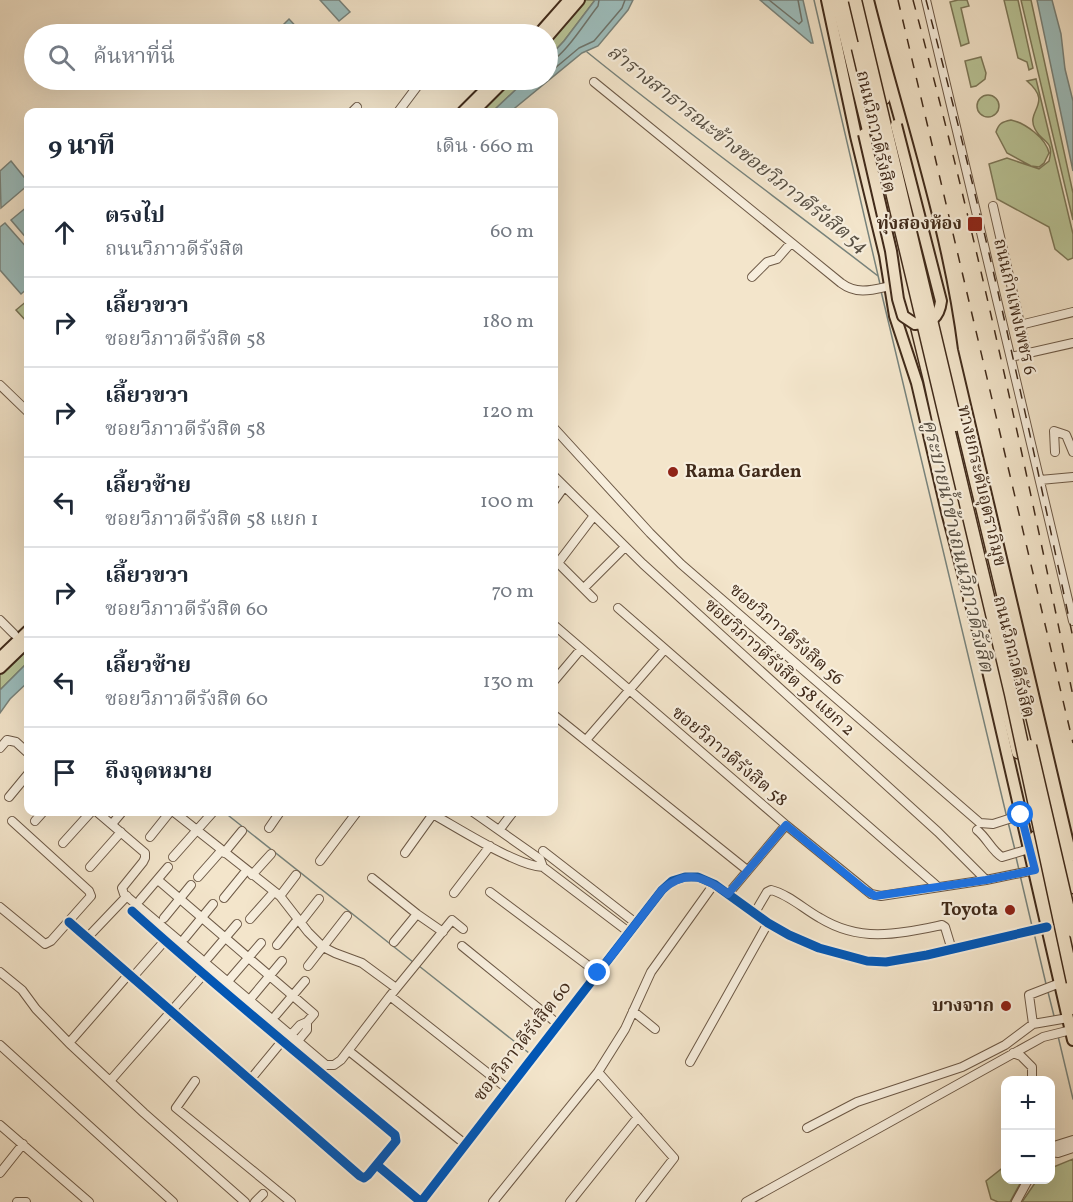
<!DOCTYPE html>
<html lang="th">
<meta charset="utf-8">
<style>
:root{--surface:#fff;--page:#f6f6f7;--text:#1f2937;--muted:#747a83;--line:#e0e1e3}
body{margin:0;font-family:Vollkorn,"Noto Serif Thai",serif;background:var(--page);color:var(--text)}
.controls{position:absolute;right:18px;bottom:18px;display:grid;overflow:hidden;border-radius:12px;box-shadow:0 6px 24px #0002}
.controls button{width:54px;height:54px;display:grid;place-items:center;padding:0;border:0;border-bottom:2px solid var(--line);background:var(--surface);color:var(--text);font:30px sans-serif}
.stop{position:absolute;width:18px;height:18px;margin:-14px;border:4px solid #1a73e8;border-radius:50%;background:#fff}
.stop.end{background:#1a73e8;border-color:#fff;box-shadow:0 2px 6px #0008}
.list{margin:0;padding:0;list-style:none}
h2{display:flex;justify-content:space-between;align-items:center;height:78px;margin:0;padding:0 24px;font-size:26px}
h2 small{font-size:20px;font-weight:400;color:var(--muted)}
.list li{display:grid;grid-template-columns:39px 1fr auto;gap:18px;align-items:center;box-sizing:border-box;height:90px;padding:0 24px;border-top:2px solid var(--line)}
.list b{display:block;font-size:22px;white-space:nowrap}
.list p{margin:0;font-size:20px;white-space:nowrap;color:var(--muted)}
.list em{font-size:20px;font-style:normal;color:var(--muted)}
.icon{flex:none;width:33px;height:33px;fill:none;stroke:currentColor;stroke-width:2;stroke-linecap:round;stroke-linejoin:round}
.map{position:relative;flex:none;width:1073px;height:1202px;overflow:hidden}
.search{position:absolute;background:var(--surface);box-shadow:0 6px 24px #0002;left:24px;top:24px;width:534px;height:66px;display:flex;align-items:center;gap:15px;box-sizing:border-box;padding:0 21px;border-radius:33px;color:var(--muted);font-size:22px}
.panel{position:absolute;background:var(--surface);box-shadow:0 6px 24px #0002;left:24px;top:108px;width:534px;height:708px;border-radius:12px}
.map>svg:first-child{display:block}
</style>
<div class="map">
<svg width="1073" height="1202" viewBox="0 0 1073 1202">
<rect width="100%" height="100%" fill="#f3e5cb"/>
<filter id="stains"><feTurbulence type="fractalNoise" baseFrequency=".00333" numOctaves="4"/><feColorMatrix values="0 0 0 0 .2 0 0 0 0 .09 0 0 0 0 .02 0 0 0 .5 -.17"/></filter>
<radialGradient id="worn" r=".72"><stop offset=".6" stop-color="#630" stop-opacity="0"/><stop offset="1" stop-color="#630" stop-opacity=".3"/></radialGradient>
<path fill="#b9c598" stroke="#7c7859" stroke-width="1.5" d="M582 0H595L564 41 548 58V40Z
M958 0H967L969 6 961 8 969 43 961 46 950 2Z
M1004 0H1018L1033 68 1029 70 1027 62 1018 58Z
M1021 0H1031L1073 193V220Z
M981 57 986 73 985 79 976 86 971 87 965 61Z
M1036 79 1073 234V258L1068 260 1055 249 1049 227 997 199 989 164 1007 158 1039 169 1049 161C1055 140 1042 143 1035 129 1025 110 1054 104 1027 81Z
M511 80H526L492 112H479Z
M977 106a11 11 0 1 1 22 0a11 11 0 1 1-22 0Z
M1011 120C1025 123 1046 138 1049 153L1044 163 1039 167 1031 166 1007 153 996 132C999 123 1002 122 1011 120Z
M28 300V323L16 310Z
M28 645V662L0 690V672Z
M1073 1159V1202H1022L1037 1180H1050L1051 1168Z
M1005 1166 1006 1180H1022L1010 1202H998L991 1199 986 1181Z"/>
<path fill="#9dbebd" stroke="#78837c" stroke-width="1.5" d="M320 0H339L350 12 339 21Z
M595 0H633L628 10 598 46 582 53 510 112H492L526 80H548V58L564 41Z
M760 0H803L813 43H811Z
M1037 0H1052L1061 34 1065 69 1073 101V171Z
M289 19 303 34H284L279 29Z
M11 161 28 182V185L1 208 0 171Z
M28 206V240L11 220Z
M5 223 28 249V288L21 294 0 270V227Z
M28 662V682L10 699 0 713V690Z"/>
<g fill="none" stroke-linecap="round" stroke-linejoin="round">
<path stroke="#6e746c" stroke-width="1.5" d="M769 0 799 24 802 21 798 0
M548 62C562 60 588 18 598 6L599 0
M548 74 579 48 594 41 622 8 625 0"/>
<path stroke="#78837c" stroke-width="1.5" d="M814 0 880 284
M587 52C682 129 781 201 878 276
M881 291 1007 818
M224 812 413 962
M1008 822 1015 850
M1016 857 1019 870
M1020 875 1032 926
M1034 933 1046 984
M419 966 529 1053
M1048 992 1054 1016
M1058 1036 1073 1099"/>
<defs>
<path id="minor" d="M926 0 1073 621
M594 82 841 283C857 295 872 290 890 286
M352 112 357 107
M398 112 422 80
M993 206 1027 354
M752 277 767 262 777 259 791 243
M1020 325 1073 312
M1011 357 1073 343
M0 385 28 412
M554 428 650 533 681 564 980 823 993 824 1021 815
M1055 452 1054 431 1066 435 1073 452
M554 476 643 564 938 832 986 880
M1040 480 1073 477
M554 501 564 487
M554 559 593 598
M558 563 593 517
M584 588 625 547
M618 608 937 886
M0 620 14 634
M554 625 786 825 871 894 881 896 986 880 1035 870
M554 681 581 649
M554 715 747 870
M586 740 665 649
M0 748 7 740 16 742 28 753
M9 797 28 774
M97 812 145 853V858L143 862 122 888 124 894 326 1065H334L341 1060 390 996 452 920 463 929
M174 812 280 896 308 932 323 947 335 953 362 963 396 988
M429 812C455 826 516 866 543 867
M473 812 540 859 543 867 630 933
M35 821 43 812
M112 824 122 812
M269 828 280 812
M500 829 513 812
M977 830C987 838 992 851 1002 857L1029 849
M150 837 170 812
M63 843 91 812
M543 851 637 924
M224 853 242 831
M405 853 433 814
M173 857 213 812
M320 861 357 812
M90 867 121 832
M252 875 271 854
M198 877 221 851
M372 878 417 914 443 932
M158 880 314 1014 307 1022
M490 892 598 973
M454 893 490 846
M728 894 786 825
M280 896 296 875
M224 898 246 871
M140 900 168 867
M0 907 45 944 51 941 91 896 89 891 12 821
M754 914 767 892 771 890C788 894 805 910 820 918 861 943 898 934 942 925L945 927 952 950
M164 918 191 885
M250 919 274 892
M69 922 360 1176 364 1178 368 1175 396 1141 395 1135C307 1061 217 988 132 911
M301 922 319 899
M87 938 127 896
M185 938 213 904
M394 942 417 914
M277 945 298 919
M462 946 558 1024
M208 958 237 924
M308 966 347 916
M0 972 22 990 36 1009 69 1043 144 1113 245 1202
M132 978 161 945
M230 979 261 943
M390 996 508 1089
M252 997 282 961
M633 1011 655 1029
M276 1015 305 981
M1033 1024 1029 995 1060 983
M290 1036 300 1025 307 1022V1030L297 1042
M69 1043 129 974
M0 1045 173 1202
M349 1051 465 1144
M1013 1053 1021 1056 1032 1067V1080
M690 1062 768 923
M598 1072 674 1158 640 1202
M250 1080 283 1040
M110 1081 203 975
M195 1081 176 1108 291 1202
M0 1125 89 1202
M807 1128 857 1102 962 1067 1005 1045 1033 1024 1068 1018
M1051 1152 1058 1153 1073 1148
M1050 1153 1057 1145 1073 1140
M377 1165 421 1202 662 890 672 881 685 877H698L714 884 768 923 789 935 819 948 867 961 886 962 927 955 1047 927
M0 1173 23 1144
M17 1202H26
M255 1202 263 1194
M493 1202 598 1072 625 1029 651 972 714 884
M570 1202 638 1117
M746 1202 1043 1037 1071 1030
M1016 1202 1028 1180"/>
<path id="major" d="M827 0 856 136 885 255 895 316 917 383 947 512 985 658 1073 1040
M868 0C897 116 937 231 952 350L1071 856
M539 34 569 0
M548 36 579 0
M463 112 495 80
M473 112 505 80
M0 658 28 631
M0 668 28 641"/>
<path id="highway" d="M837 0 930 380 964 537 1018 752
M846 0 858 48
M861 0 884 98
M924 264 1073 887
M968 575 970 601
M1036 837 1073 1008"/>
</defs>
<use href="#minor" stroke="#6d5946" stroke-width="10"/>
<use href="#major" stroke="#402a1a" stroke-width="14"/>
<use href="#highway" stroke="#402a1a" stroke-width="15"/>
<use href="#minor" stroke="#f7eedd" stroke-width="8"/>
<use href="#major" stroke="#f3e5cb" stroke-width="10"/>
<use href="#highway" stroke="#f3e5cb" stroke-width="12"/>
<path stroke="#402a1a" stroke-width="1.5" stroke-dasharray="10 10" stroke-linecap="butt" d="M898 0 1073 743
M913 0C975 230 1025 463 1073 696
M926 0C982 211 1029 425 1073 638"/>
<defs>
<path id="major-bridge" d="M864 134 891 251 898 299 903 316 915 324C931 323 939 318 941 301L896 125"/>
<path id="highway-bridge" d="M855 0 956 425
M858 48 1011 694 1073 982
M1030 746 1073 931"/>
</defs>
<use href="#major-bridge" stroke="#402a1a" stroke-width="14" stroke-linecap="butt"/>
<use href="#highway-bridge" stroke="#402a1a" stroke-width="15" stroke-linecap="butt"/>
<use href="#major-bridge" stroke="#f3e5cb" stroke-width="10"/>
<use href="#highway-bridge" stroke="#f3e5cb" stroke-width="12"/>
<defs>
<path id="cycleway" d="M69 922 360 1176 364 1178 368 1175 396 1141 395 1135C307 1061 217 988 132 911
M377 1165 421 1202 662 890 672 881 685 877H698L714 884 768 923 789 935 819 948 867 961 886 962 927 955 1047 927"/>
</defs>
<use href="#cycleway" stroke="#f7eedd" stroke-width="13"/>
<use href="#cycleway" stroke="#0057b8" stroke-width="9"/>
</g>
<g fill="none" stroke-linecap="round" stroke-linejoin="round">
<path stroke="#1a73e8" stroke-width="8" d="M598 973 662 890C687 869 703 876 728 894L786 825 865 890 875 896 986 880 1035 870 1021 815"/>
</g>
<g fill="#8f2418" stroke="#f7eedd" stroke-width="2">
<rect x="967" y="216" width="16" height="16" rx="3"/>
<circle cx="673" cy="472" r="6"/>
<circle cx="1010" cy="910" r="6"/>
<circle cx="1006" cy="1006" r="6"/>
</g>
<g text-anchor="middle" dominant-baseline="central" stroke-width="4.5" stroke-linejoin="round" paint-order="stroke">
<g font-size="18" fill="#402a1a" stroke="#f7eedd">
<text transform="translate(875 132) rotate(77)">ถนนวิภาวดีรังสิต</text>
<text transform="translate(1014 307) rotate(77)">ถนนกำแพงเพชร 6</text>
<text transform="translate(981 486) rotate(77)">ทางยกระดับอุตราภิมุข</text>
<text transform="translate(786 635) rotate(41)">ซอยวิภาวดีรังสิต 56</text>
<text transform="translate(1013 657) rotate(76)">ถนนวิภาวดีรังสิต</text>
<text transform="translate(779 668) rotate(42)">ซอยวิภาวดีรังสิต 58 แยก 2</text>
<text transform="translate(729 757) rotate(40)">ซอยวิภาวดีรังสิต 58</text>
<text transform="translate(523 1042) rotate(-52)">ซอยวิภาวดีรังสิต 60</text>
</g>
<g font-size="18" font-weight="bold" fill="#402a1a" stroke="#f7eedd" text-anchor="end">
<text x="962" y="224">ทุ่งสองห้อง</text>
<text x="685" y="472" text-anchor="start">Rama Garden</text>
<text x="998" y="910">Toyota</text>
<text x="994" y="1006">บางจาก</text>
</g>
<g font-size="20" font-style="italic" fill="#574f43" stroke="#f7eedd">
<text transform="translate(737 150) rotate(38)">ลำรางสาธารณะข้างซอยวิภาวดีรังสิต 54</text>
<text transform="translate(957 546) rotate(77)">คูระบายน้ำข้างถนนวิภาวดีรังสิต</text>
</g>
</g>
<rect width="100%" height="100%" filter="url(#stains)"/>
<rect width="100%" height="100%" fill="url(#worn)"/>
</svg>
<div class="controls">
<button>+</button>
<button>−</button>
</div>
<div class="stop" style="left:1021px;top:815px"></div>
<div class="stop end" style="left:598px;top:973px"></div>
<div class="search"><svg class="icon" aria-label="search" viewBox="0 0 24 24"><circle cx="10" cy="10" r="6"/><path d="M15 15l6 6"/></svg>ค้นหาที่นี่</div>
<section class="panel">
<h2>9 นาที<small>เดิน · 660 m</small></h2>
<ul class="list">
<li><svg class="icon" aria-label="ahead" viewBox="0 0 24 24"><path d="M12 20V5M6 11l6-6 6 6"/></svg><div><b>ตรงไป</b><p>ถนนวิภาวดีรังสิต</p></div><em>60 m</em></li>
<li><svg class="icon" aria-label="right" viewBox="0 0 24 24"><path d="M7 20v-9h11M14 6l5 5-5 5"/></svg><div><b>เลี้ยวขวา</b><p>ซอยวิภาวดีรังสิต 58</p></div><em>180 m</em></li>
<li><svg class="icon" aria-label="right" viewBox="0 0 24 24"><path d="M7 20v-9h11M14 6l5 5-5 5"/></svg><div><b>เลี้ยวขวา</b><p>ซอยวิภาวดีรังสิต 58</p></div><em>120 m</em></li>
<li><svg class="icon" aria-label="left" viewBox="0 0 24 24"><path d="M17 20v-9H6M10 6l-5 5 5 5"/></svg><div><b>เลี้ยวซ้าย</b><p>ซอยวิภาวดีรังสิต 58 แยก 1</p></div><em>100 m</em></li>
<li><svg class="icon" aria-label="right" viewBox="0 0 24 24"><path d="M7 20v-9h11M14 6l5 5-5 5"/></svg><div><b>เลี้ยวขวา</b><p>ซอยวิภาวดีรังสิต 60</p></div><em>70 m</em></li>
<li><svg class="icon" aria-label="left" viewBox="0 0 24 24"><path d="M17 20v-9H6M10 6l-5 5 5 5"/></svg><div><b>เลี้ยวซ้าย</b><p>ซอยวิภาวดีรังสิต 60</p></div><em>130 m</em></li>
<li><svg class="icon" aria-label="arrive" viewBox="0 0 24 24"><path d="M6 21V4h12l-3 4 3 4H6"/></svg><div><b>ถึงจุดหมาย</b></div></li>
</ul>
</section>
</div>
